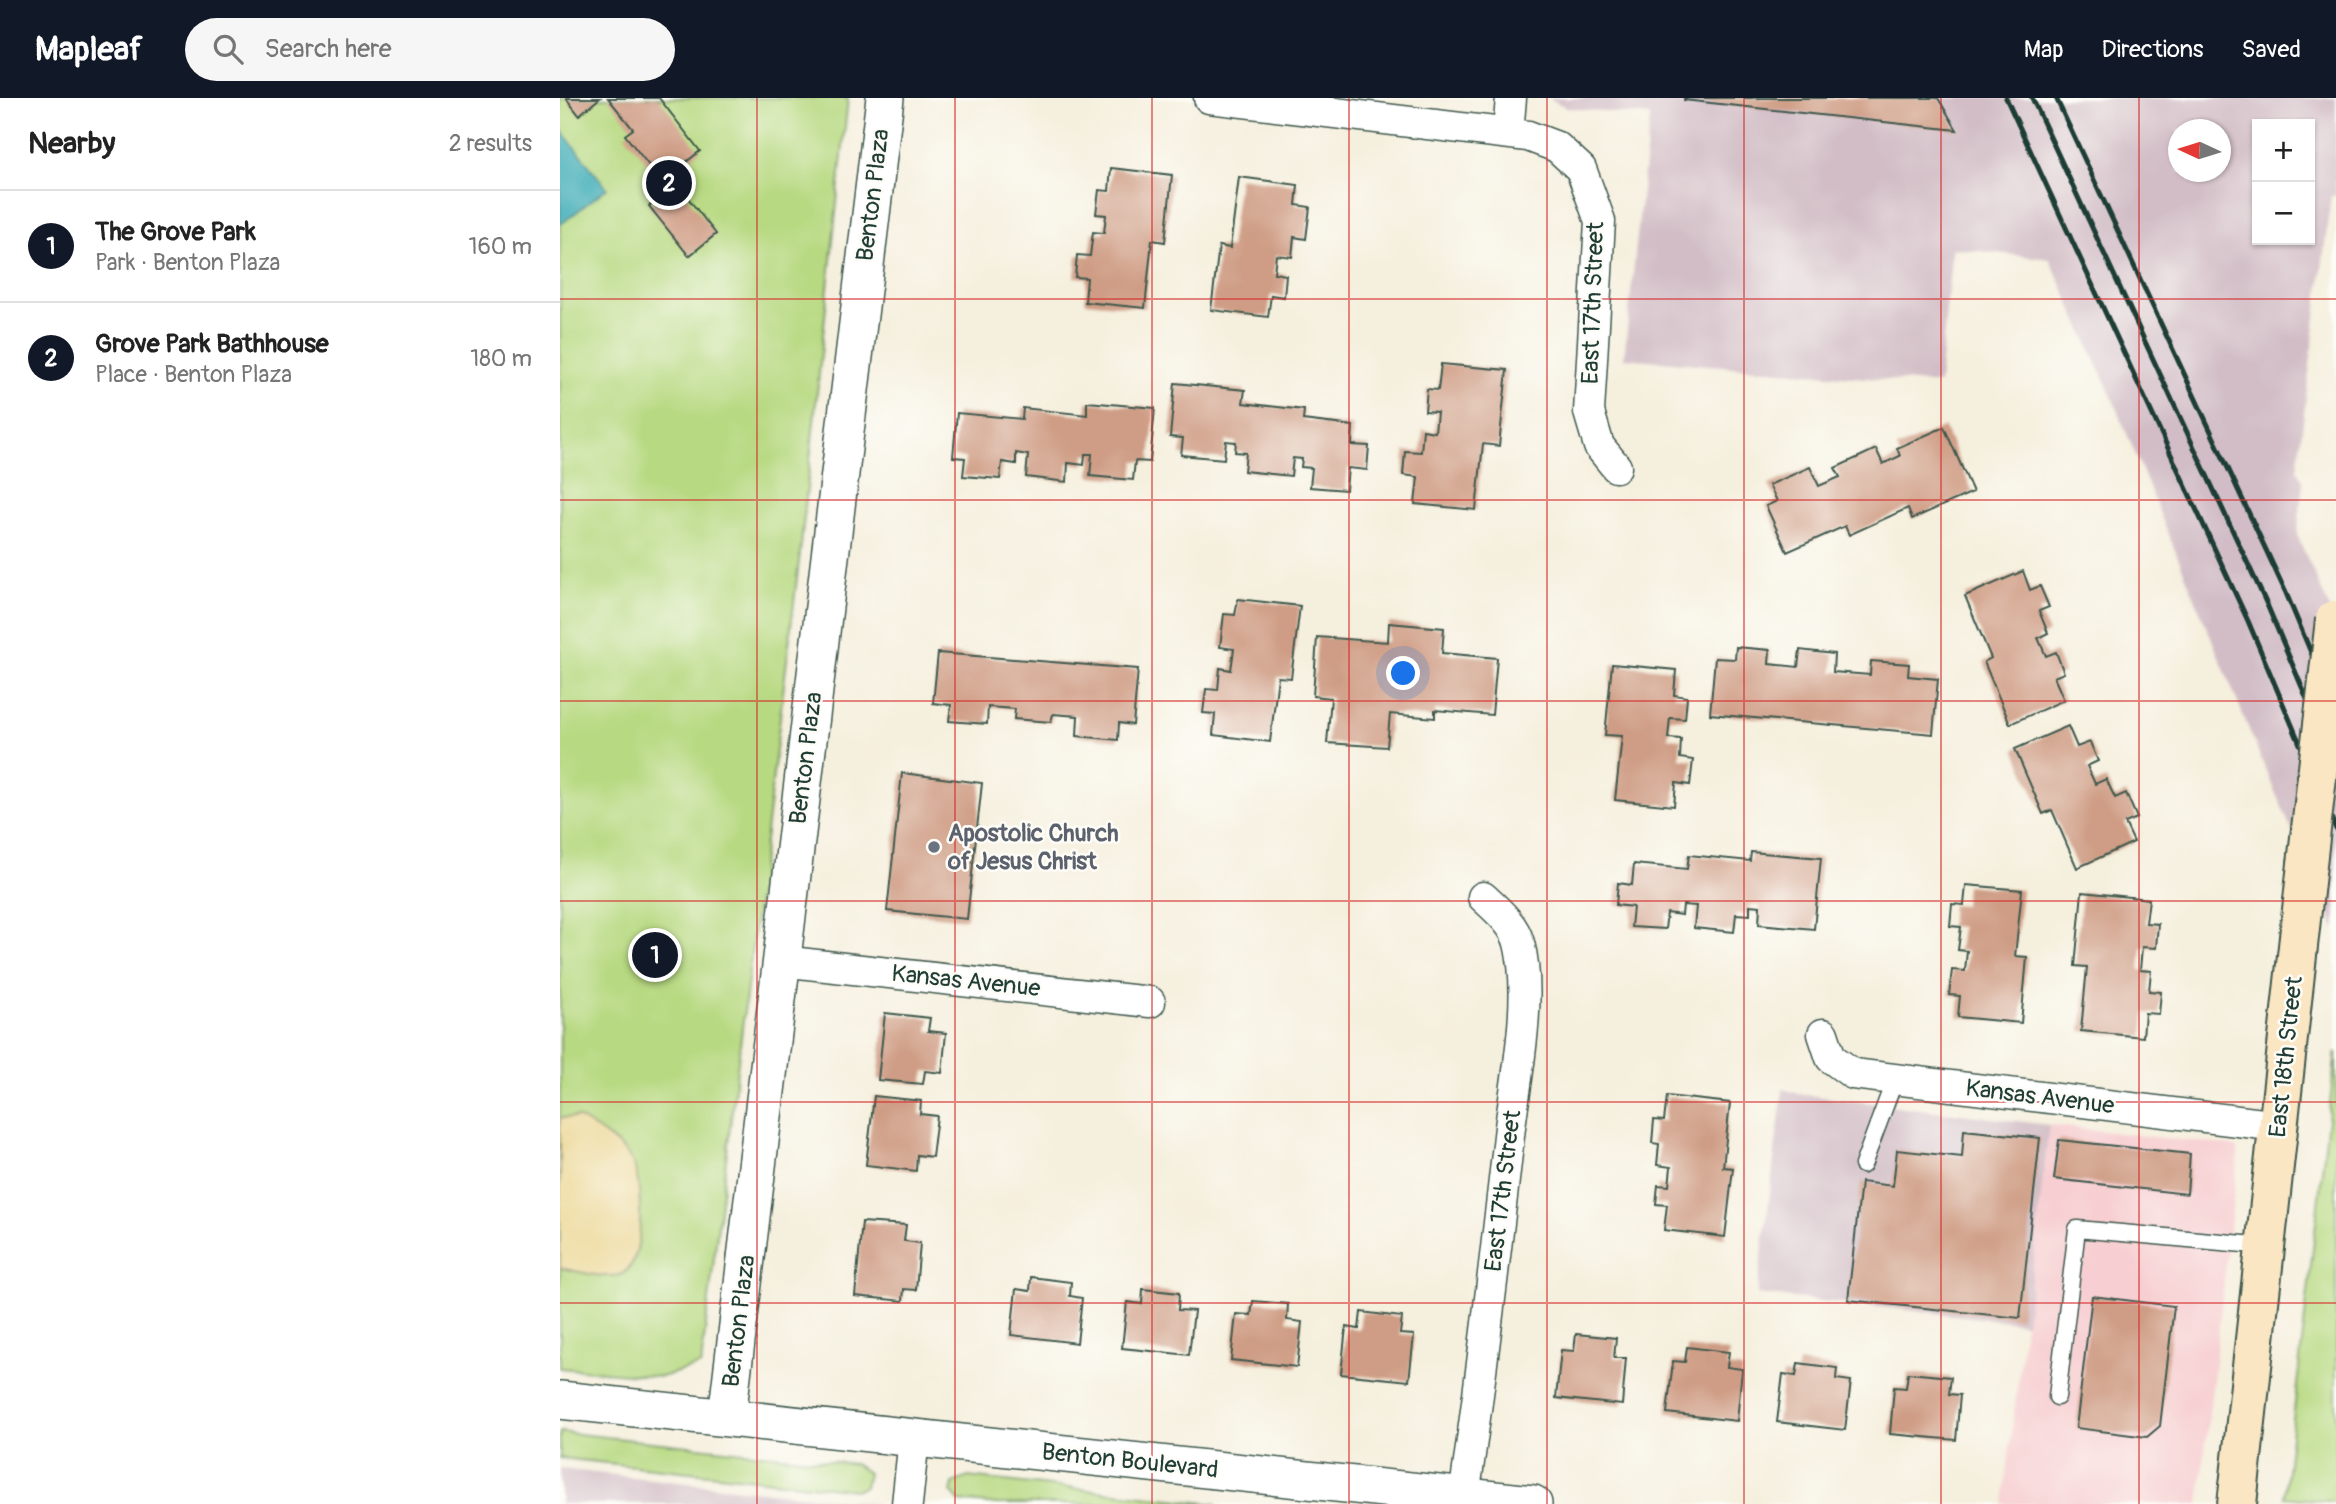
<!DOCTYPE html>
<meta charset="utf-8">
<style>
:root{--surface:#fff;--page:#f6f6f6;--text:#222;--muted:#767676;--line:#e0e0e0;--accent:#111827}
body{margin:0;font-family:Pangolin,sans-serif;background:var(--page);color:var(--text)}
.controls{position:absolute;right:21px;top:21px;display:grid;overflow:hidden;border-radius:0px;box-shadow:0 2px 5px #0004}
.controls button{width:63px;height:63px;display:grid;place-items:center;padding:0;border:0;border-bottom:2px solid var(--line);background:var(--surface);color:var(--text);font:35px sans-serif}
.compass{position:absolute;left:1608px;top:21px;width:63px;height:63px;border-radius:50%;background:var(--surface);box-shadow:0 2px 5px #0004;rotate:274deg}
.you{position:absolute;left:844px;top:576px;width:24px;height:24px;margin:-18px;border:5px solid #fff;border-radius:50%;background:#1a73e8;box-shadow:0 0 0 10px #1a73e833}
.badge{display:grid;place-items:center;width:46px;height:46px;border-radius:50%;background:var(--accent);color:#fff;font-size:23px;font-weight:700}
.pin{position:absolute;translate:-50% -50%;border:4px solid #fff;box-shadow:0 2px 7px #0006}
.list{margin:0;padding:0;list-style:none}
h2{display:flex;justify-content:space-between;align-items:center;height:91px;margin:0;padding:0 28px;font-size:30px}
h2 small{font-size:23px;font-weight:400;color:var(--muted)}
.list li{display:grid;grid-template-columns:46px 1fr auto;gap:21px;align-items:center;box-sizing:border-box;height:112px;padding:0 28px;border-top:2px solid var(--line)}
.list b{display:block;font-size:26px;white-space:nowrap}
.list p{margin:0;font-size:23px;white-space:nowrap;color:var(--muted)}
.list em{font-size:23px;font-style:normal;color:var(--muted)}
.icon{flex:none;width:38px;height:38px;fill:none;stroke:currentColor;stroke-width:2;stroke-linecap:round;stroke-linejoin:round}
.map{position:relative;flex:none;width:1776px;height:1406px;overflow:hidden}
header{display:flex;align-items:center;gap:42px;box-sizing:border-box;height:98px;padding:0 35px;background:var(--accent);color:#fff}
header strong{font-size:33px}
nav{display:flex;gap:38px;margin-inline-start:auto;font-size:24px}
.search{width:490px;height:63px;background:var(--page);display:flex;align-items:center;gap:18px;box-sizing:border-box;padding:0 24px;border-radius:38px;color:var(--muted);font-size:26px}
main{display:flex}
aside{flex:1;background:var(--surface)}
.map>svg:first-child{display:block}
</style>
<header>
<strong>Mapleaf</strong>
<div class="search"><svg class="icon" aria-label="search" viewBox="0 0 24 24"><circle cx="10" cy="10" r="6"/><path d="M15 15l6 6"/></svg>Search here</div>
<nav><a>Map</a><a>Directions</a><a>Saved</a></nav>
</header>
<main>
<aside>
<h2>Nearby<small>2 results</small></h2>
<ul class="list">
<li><span class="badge">1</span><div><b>The Grove Park</b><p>Park · Benton Plaza</p></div><em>160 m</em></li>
<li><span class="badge">2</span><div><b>Grove Park Bathhouse</b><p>Place · Benton Plaza</p></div><em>180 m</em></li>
</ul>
</aside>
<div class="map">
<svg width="1776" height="1406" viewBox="0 0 1776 1406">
<rect width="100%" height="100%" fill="#fdfcf7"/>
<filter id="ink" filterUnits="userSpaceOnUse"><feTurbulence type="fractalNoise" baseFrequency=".0143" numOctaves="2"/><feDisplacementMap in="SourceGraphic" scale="14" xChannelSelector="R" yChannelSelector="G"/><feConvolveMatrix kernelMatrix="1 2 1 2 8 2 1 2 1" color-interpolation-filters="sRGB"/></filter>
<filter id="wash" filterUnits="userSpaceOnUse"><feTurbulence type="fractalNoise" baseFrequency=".00686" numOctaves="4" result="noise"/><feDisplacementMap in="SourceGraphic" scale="28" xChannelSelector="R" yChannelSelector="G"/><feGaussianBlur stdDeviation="1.57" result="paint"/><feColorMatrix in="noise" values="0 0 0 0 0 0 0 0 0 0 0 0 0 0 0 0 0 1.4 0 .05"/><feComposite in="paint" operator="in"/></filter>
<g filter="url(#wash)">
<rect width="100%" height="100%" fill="#f5efdd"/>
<path fill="#f7cfd2" d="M1489 1027 1673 1048 1677 1051 1678 1059 1639 1406H1443Z"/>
<path fill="#d2bdc6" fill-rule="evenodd" d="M989 0H1776V98H1771L1737 372 1743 383 1737 437 1776 525V832L1709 680 1551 297 1490 161 1392 150 1379 286 1064 260 1090 18 1007 10ZM1697 26H1750V142H1697ZM1618 32H1660V74H1618Z
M1223 991 1239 996 1489 1027 1466 1225 1197 1196Z
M0 1371 319 1406H0Z"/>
<path fill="#b7d981" stroke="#6b8b5a" stroke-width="2" d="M0 0H288L241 447 141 1267 101 1279 0 1270Z
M1776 953V1404L1724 1399Z
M0 1334 295 1366 308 1375 305 1389 296 1392 0 1360Z
M408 1379 657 1406H429L399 1403 391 1394 393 1385Z"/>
<path fill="#eeda9e" stroke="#868c69" stroke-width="2" d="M17 1019C34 1029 66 1048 74 1067 82 1089 87 1170 59 1177 41 1181 17 1173 0 1170V1020Z"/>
<path fill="#3aabb6" stroke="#2c7475" stroke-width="2" d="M0 31 47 90 0 127Z"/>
<g id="blocks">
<path fill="#cf9d85" d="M6 0H40L19 17Z
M48 0H99L140 53 110 77 156 136 129 158 89 108 108 92 65 37 73 31Z
M1124 0H1378L1397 32 1124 2Z
M551 70 612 77 605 144 592 142 585 210 525 204 527 180 515 179 517 157 530 158 533 134 544 135 546 117 536 116 539 92 549 93Z
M679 79 738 87 736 107 750 109 746 141 734 139 732 159 716 157 714 175 726 177 724 199 711 197 708 219 651 212 659 148 670 150Z
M881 266 947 272 939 348 923 346 916 412 855 406 858 379 843 377 845 353 861 354 863 332 875 334 877 314 865 313 867 291 878 292Z
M615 285 685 292 683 305 744 312 743 322 793 328 792 347 809 348 807 372 788 370 786 392 750 389 752 370 741 369 742 361 733 360 731 378 684 373 686 355 675 354 676 344 666 343 664 361 621 357 623 340 610 339Z
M527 304 595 310 590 364 575 363 573 382 530 378 532 356H525L524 367 508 365 507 384 466 379 468 357 456 355V366L442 364 440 381 403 378 405 360 393 359 397 315 462 321 463 310 527 317Z
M1384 329 1413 394 1352 421 1348 410 1289 437 1285 428 1227 454 1206 408 1217 403 1209 387 1250 369 1259 388 1280 379 1275 370 1316 351 1323 366 1340 358 1337 350Z
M1463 473 1470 492 1480 488 1489 509 1479 513 1488 535 1478 540 1486 558 1496 554 1504 575 1494 579 1504 602 1450 626 1424 564 1431 560 1405 498Z
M678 501 740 508 731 580 718 579 710 644 653 637 655 616 643 615 646 591 658 592 660 570 671 572 674 551 660 549 664 516 675 517Z
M829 525 884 530 882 555 937 560 932 617 875 612V620L830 616 827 649 767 645 771 600 753 598 757 539 828 544Z
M1176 549 1210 552 1209 566 1238 569 1240 552 1274 556 1273 574 1310 577 1311 563 1349 566 1348 578 1378 581 1373 636 1150 616 1155 560 1175 561Z
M378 555 578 571 573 627 559 625 558 642 517 638 518 618 493 616 491 624 454 621 455 611 428 609 427 626 389 623 391 607 373 605Z
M1052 566 1116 572 1114 597 1127 599 1125 621 1110 620 1108 640 1121 641 1120 660 1133 662 1130 687 1116 685 1114 708 1055 702 1062 638 1045 637Z
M1508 628 1517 649 1530 644 1538 663 1527 668 1535 686 1546 681 1555 700 1566 695 1577 720 1565 725 1574 744 1517 770 1492 712 1483 716 1455 651Z
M342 675 422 685 407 821 327 813Z
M1191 754 1261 760 1254 831 1199 826 1200 808 1190 807V817L1176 816 1174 834 1134 830 1136 808 1123 807 1122 817 1107 815 1105 831 1071 829 1073 809 1056 807 1058 785 1072 787 1074 766 1127 771 1129 757 1190 763Z
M1406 787 1462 792 1455 858 1467 859 1461 925 1398 919 1400 898 1389 897 1392 872 1405 873 1407 853 1398 852 1401 829 1390 828 1392 806 1404 807Z
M1522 794 1589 801 1586 825 1598 826 1596 850 1582 849 1580 872 1591 873 1589 893 1601 894 1599 916 1585 915 1583 939 1521 933 1527 869 1515 868Z
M325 915 370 920 368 933 386 935 382 975 365 973 363 986 318 982Z
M314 998 361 1003 360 1016 377 1018 372 1059 357 1057 356 1073 306 1067Z
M1107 998 1170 1005 1163 1069 1173 1070 1165 1139 1104 1132 1107 1107 1096 1106 1098 1087 1109 1088 1111 1069 1097 1067 1099 1046 1092 1045 1094 1022 1104 1023Z
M1404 1032 1480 1040 1460 1220 1288 1202 1301 1084 1333 1088 1337 1052 1402 1059Z
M1499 1042 1630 1056 1627 1096 1494 1081Z
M302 1124 346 1127 344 1143 360 1145 356 1192 344 1191 343 1203 295 1198Z
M471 1179 511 1184 510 1198 522 1200 517 1245 451 1237 456 1191 470 1193Z
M583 1191 619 1195 618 1212 634 1213 629 1257 562 1250 567 1204 582 1206Z
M1532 1198 1614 1208 1600 1328 1587 1339 1516 1330Z
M693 1203 728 1206 727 1222 742 1224 737 1269 671 1262 676 1216 691 1217Z
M801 1214 842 1219 840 1236 854 1237 849 1283 781 1276 786 1229 799 1231Z
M1016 1236 1056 1240 1054 1260H1066L1062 1307 996 1300 1001 1252 1014 1253Z
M1127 1249 1169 1254 1167 1269 1182 1271 1177 1323 1107 1315 1113 1263 1125 1264Z
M1238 1265 1277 1270 1276 1281 1291 1283 1285 1332 1217 1324 1223 1276 1236 1278Z
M1348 1275 1391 1279 1389 1296 1400 1297 1396 1342 1330 1336 1334 1289 1346 1290Z"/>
</g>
</g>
<g filter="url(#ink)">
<use href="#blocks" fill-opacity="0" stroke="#3f584d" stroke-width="2"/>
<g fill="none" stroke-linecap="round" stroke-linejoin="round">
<defs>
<path id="service" d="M1303 1067 1335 981
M1497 1299 1517 1131 1706 1148"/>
<path id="minor" d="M649 0 968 38 997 49 1021 71 1040 123 1029 314 1039 348 1056 369
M948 35 951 0
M221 863 590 904
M1263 936 1271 960 1293 976 1719 1028
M904 1399C922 1276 936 1153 950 1029 957 976 973 897 959 845 954 826 937 812 923 799
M347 1406 354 1340"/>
<path id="tertiary" d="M0 1302 973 1406
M167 1319 325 0"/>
<path id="secondary" d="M1677 1406 1747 766"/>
</defs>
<use href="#service" stroke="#3f584d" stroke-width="19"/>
<use href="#minor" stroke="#3f584d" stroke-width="33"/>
<use href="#tertiary" stroke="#3f584d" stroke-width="40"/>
<use href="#secondary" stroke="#3f584d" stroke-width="42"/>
<use href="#service" stroke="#fff" stroke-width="16"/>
<use href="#minor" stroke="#fff" stroke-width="30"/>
<use href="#tertiary" stroke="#fff" stroke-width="37"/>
<use href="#secondary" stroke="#fbe6c4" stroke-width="38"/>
<path stroke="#1f3d34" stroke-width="5" d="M1446 0 1688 523 1776 731
M1472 0 1708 509 1776 669
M1496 0 1726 495 1776 614"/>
<defs>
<path id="secondary-bridge" d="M1747 766 1775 522"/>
</defs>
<use href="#secondary-bridge" stroke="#3f584d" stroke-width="42" stroke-linecap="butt"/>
<use href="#secondary-bridge" stroke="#fbe6c4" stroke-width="38"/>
</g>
</g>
<path fill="none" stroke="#d62828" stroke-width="2" stroke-opacity="0.55" d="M197 0V1406M395 0V1406M592 0V1406M789 0V1406M987 0V1406M1184 0V1406M1381 0V1406M1579 0V1406M0 201H1776M0 402H1776M0 603H1776M0 803H1776M0 1004H1776M0 1205H1776"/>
<circle fill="#6b7280" stroke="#fdfcf7" stroke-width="2.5" cx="374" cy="749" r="7"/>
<g text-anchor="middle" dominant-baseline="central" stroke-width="5" stroke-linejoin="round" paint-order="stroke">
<g font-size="24" fill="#1f3d34" stroke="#fdfcf7">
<text transform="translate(313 97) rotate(-83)">Benton Plaza</text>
<text transform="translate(1033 205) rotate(-88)">East 17th Street</text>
<text transform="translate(246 660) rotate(-83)">Benton Plaza</text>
<text transform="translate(406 883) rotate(6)">Kansas Avenue</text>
<text transform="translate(1726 959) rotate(-84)">East 18th Street</text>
<text transform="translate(1480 999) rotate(7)">Kansas Avenue</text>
<text transform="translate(943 1093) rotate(-83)">East 17th Street</text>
<text transform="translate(179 1223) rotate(-83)">Benton Plaza</text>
<text transform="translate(570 1363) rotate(6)">Benton Boulevard</text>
</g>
<g font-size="24" font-weight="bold" fill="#5b616d" stroke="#fdfcf7" text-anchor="start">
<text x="388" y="735">Apostolic Church<tspan x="388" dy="28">of Jesus Christ</tspan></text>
</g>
</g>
</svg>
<div class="controls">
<button>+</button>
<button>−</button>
</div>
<svg class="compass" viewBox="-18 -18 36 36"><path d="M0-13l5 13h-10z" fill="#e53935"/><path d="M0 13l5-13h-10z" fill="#767676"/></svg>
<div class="you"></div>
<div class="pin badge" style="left:95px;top:857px">1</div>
<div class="pin badge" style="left:109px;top:85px">2</div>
</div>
</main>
